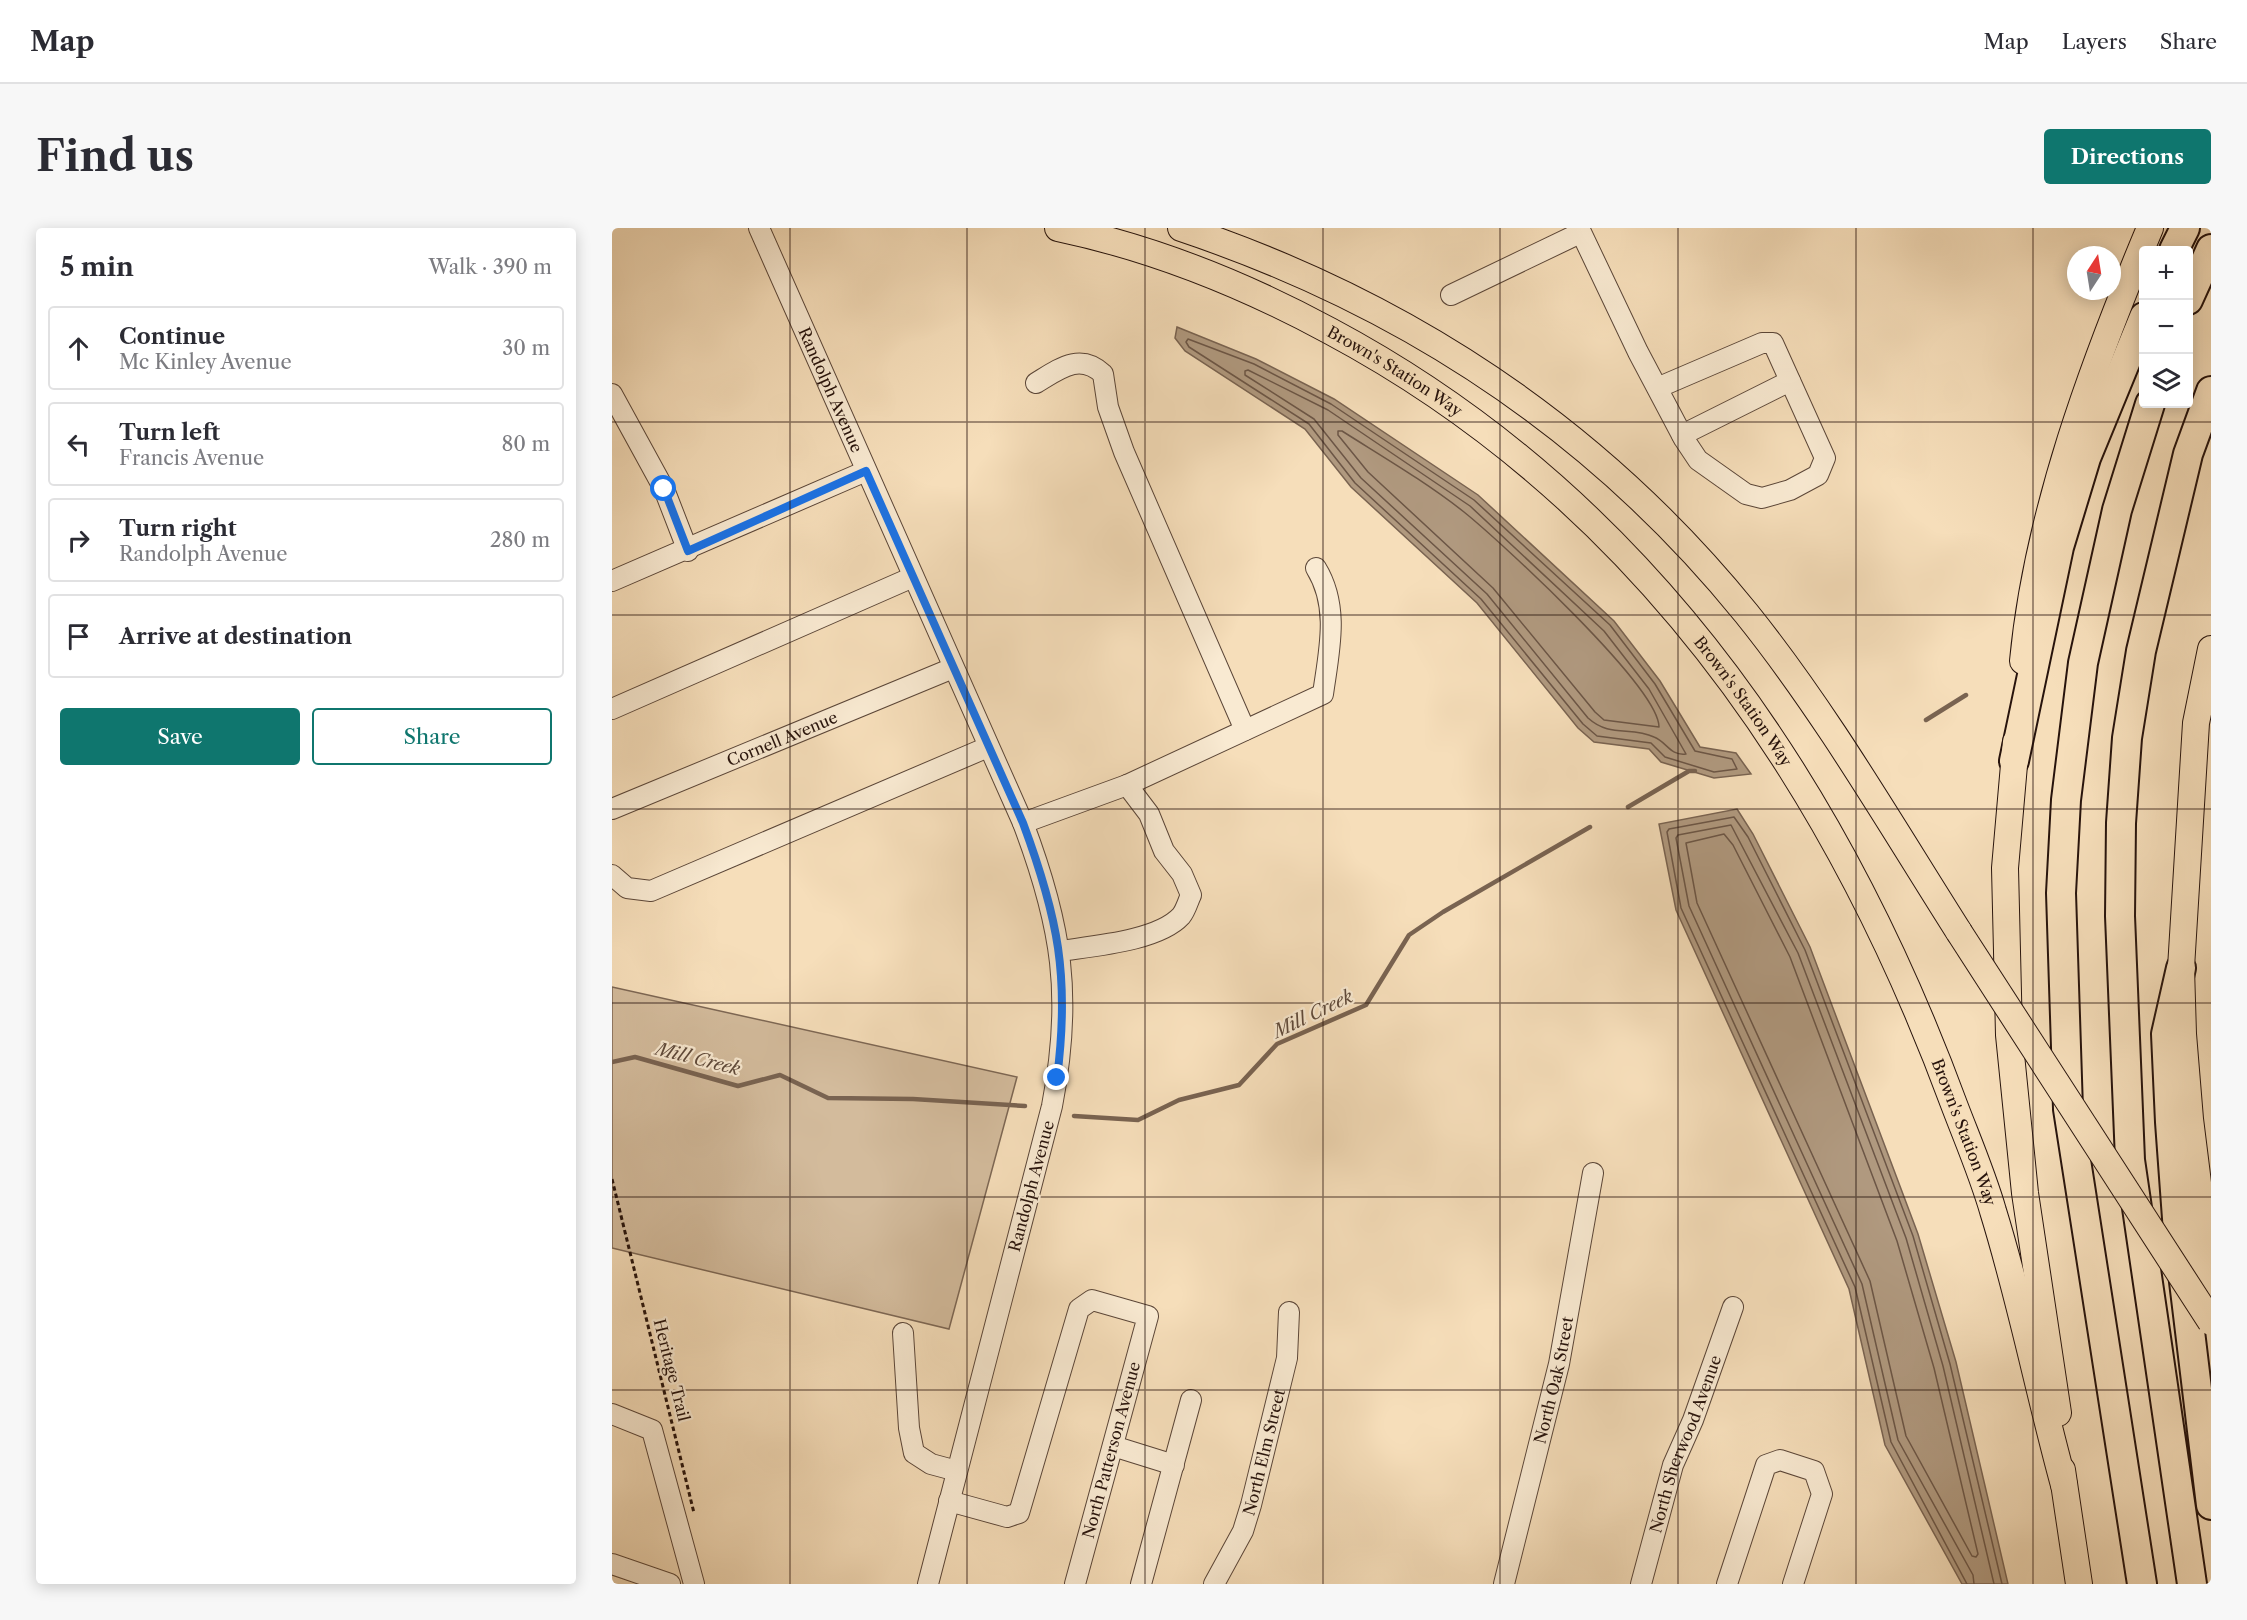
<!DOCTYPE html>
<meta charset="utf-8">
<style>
:root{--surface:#fff;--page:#f7f7f7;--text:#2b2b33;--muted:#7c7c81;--line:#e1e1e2;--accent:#0f766e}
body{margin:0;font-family:"Libre Caslon Text",serif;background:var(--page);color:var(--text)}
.controls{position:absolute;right:18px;top:18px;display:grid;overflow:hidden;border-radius:6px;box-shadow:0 3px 15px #0003}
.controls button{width:54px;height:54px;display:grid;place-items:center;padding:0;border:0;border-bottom:2px solid var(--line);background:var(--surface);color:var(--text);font:30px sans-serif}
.compass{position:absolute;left:1455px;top:18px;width:54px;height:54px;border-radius:50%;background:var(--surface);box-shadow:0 3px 15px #0003;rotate:12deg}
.stop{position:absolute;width:18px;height:18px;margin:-14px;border:4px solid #1a73e8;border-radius:50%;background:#fff}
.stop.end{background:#1a73e8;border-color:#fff;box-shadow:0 2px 6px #0008}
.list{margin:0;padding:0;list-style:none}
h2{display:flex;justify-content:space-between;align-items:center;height:78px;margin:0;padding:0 24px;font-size:26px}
h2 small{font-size:20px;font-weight:400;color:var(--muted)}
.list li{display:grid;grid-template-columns:39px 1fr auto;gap:18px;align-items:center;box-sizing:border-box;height:84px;margin:0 12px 12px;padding:0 12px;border:2px solid var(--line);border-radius:6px}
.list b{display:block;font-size:22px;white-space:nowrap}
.list p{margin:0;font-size:20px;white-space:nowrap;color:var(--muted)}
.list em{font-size:20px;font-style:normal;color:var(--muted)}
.actions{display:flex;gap:12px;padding:18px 24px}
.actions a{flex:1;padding:14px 0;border:2px solid var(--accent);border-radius:6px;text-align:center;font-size:21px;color:var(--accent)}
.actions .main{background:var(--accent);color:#fff}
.icon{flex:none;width:33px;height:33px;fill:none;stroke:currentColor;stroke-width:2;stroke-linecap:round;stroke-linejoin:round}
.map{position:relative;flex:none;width:1599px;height:1356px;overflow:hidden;border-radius:6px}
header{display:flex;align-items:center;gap:36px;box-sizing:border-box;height:84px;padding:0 30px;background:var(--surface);border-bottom:2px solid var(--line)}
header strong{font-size:28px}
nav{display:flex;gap:33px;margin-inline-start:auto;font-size:21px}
.intro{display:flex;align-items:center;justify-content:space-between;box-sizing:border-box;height:144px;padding:0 36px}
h1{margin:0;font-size:42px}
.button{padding:15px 27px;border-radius:6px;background:var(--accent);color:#fff;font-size:21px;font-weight:700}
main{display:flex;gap:36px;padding:0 36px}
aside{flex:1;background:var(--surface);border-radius:6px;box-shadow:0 3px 15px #0003}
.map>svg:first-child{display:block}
</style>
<header>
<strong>Map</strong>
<nav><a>Map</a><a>Layers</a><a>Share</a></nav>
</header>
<div class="intro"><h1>Find us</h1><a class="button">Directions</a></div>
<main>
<aside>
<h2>5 min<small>Walk · 390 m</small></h2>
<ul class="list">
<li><svg class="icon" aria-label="ahead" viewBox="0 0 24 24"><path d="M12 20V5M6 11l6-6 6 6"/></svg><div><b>Continue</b><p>Mc Kinley Avenue</p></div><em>30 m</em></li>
<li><svg class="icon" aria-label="left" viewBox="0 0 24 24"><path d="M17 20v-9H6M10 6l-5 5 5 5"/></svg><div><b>Turn left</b><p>Francis Avenue</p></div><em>80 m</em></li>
<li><svg class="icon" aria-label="right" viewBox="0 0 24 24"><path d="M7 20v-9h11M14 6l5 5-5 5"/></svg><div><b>Turn right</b><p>Randolph Avenue</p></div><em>280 m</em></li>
<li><svg class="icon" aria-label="arrive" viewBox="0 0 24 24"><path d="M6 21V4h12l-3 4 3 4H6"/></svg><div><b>Arrive at destination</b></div></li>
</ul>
<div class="actions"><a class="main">Save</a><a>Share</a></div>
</aside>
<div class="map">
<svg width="1599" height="1356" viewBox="0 0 1599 1356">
<rect width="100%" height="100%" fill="#f6deba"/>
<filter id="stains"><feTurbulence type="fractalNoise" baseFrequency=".00333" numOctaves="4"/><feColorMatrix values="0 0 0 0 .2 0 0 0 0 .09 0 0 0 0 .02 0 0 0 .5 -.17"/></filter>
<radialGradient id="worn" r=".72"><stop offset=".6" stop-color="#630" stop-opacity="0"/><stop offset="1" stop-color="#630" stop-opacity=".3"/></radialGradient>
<path fill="#d3bb9c" stroke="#7d6754" stroke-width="1.5" d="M0 759 405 849 337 1101 0 1020Z"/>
<path fill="#b0997f" stroke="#796351" stroke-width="1.5" d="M565 99 644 131 722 171 866 267 1002 393 1048 453 1088 519 1124 525 1139 546 1102 550 1049 534 1037 521 982 514 966 500 865 375 739 259 693 201 573 123 563 110Z
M1125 581 1141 606 1198 719 1306 1006 1344 1134 1396 1356H1350L1273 1217 1237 1061 1064 682 1047 596Z"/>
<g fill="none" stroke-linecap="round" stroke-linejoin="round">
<path stroke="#6c5646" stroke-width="1.5" d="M576 111 642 136 719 176 862 272 998 397 1043 456 1083 523 1120 531 1125 541 1102 544 1053 529 1039 515 985 508 971 496 869 371 743 255 697 196 577 119 574 114Z
M636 142 716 182 858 278 992 403 1037 461 1074 526C1058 528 1055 514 1042 509 1019 498 998 510 976 490L875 366 749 250 702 191 633 147V143Z
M726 203H730C771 229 814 254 852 284 888 313 1047 459 1047 499L992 492 983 484 881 360 756 244 726 207Z
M1112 606 1121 617 1178 729 1285 1013 1322 1140 1366 1326 1364 1329 1360 1328 1294 1208 1258 1053 1085 675 1074 615Z
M1355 1356 1279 1214 1243 1059 1069 680 1055 604 1057 601 1122 589 1136 609 1193 722 1301 1008 1338 1136 1390 1356
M1362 1356 1361 1347 1286 1212 1250 1056 1077 678 1064 610 1066 607 1119 597 1186 725 1294 1010 1331 1138 1382 1356"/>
<path stroke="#796351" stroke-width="4.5" d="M1314 492 1354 467
M1016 579 1077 543H1083
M0 834 23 829 126 858 168 847 216 870 301 871 413 878
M462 888 526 892 567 872 627 857 665 816 754 777 797 707 831 684 978 599"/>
<defs>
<g id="minor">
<path id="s1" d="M147 0 411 595C450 698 461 769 440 878L316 1356"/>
<path d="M967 0 1026 124 1072 211 1086 232 1134 266 1150 270 1178 262 1206 247 1213 230 1161 115H1150L1045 160"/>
<path d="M839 67 968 5"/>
<path d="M424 155C447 141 468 124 491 146L496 179 512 224 633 502"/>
<path d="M0 166 52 261 76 323"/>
<path d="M1070 207 1178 153"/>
<path d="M0 353 254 243"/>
<path d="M0 481 301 349"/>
<path id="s2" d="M0 581 341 440"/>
<path d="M411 595 515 557 711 466C717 423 728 379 704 340"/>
<path d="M0 647 15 660 39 663 376 519"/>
<path d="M448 723C481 718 546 713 569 688 574 682 576 673 579 667L570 646 552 623 537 586 515 557"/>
<path d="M291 1105 297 1200 302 1225 319 1236 345 1243"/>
<path d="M0 1186 40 1202 82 1356"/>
<path d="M501 1218 562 1237"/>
<path d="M337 1273 395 1289 407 1285 467 1081 480 1072 536 1088 463 1356"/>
<path d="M0 1336 58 1356"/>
<path d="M529 1356 579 1172"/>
<path id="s3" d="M602 1356 631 1303 639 1277 675 1130 677 1084"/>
<path id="s4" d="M892 1356 947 1136 981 945"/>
<path id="s5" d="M1029 1356 1061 1237 1081 1192 1121 1079"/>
<path d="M1115 1356 1154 1237 1168 1232 1202 1243 1210 1266 1181 1356"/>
</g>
<g id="major">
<path id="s6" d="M446 0C541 20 633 57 718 103 1029 269 1223 553 1343 879 1356 913 1371 948 1381 983 1409 1073 1427 1166 1452 1257"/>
<path d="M569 0C793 75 984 200 1134 385 1213 483 1279 597 1347 704"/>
<path d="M1599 421 1584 495 1569 740 1571 806 1578 891 1599 1059"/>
<path d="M1411 433C1425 285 1481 136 1538 0"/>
<path d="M1404 514 1393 640 1397 807 1413 965 1446 1185"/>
<path d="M1450 1242 1467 1356"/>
</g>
<path id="highway" d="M1562 22 1573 0
M1576 72 1599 21
M1402 533 1447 319 1474 230 1532 89
M1569 740 1554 806 1558 894 1566 1004 1599 1277
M1530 1356 1456 881 1449 665 1454 572 1471 435 1505 282 1538 176
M1580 1356 1518 932 1508 688 1509 595 1515 510 1529 423 1576 226 1599 163"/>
</defs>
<use href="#minor" stroke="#5b4638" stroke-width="22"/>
<use href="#major" stroke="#27130c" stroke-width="28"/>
<use href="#highway" stroke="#27130c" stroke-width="32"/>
<path stroke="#27130c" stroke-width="3" stroke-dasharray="4.5 3" stroke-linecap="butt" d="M0 951 82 1285"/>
<use href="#minor" stroke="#f9ead2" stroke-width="20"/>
<use href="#major" stroke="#f6deba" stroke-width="26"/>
<use href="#highway" stroke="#f6deba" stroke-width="28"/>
<defs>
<path id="major-bridge" d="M1347 704 1599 1094"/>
</defs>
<use href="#major-bridge" stroke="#27130c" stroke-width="28" stroke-linecap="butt"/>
<use href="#major-bridge" stroke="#f6deba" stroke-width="26"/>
</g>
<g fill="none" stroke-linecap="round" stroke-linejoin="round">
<path stroke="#1a73e8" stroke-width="8" d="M52 261 76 323 254 243 411 595C446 689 458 749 445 850"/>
</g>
<path fill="none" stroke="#27130c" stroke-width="1.5" stroke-opacity="0.55" d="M178 0V1356M355 0V1356M533 0V1356M711 0V1356M888 0V1356M1066 0V1356M1244 0V1356M1421 0V1356M0 194H1599M0 387H1599M0 581H1599M0 775H1599M0 969H1599M0 1162H1599"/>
<g text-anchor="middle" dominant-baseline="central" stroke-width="4.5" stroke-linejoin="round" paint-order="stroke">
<g font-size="16" fill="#27130c" stroke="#f9ead2">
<text stroke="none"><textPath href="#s6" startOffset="368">Brown's Station Way</textPath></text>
<text stroke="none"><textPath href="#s1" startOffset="177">Randolph Avenue</textPath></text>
<text stroke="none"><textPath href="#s6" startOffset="852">Brown's Station Way</textPath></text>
<text stroke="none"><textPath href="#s2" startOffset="184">Cornell Avenue</textPath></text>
<text stroke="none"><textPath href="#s6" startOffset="1338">Brown's Station Way</textPath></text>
<text transform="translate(419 958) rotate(-75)">Randolph Avenue</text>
<text transform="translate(60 1142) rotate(76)">Heritage Trail</text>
<text stroke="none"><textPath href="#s4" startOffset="210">North Oak Street</textPath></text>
<text stroke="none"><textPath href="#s5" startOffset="147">North Sherwood Avenue</textPath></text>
<text transform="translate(499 1222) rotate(-75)">North Patterson Avenue</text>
<text stroke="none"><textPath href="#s3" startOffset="142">North Elm Street</textPath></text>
</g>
<g font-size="18" font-style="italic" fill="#5e493a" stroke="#f9ead2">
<text transform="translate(701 786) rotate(-26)">Mill Creek</text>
<text transform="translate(86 831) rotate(14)">Mill Creek</text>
</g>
</g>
<rect width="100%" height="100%" filter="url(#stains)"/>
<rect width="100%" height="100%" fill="url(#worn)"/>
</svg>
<div class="controls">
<button>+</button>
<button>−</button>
<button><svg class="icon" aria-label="layers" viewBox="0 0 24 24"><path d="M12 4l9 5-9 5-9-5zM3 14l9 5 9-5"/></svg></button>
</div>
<svg class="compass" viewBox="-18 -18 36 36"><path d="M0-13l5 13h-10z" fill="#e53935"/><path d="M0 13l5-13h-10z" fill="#7c7c81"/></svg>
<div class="stop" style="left:52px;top:261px"></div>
<div class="stop end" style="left:445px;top:850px"></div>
</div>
</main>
